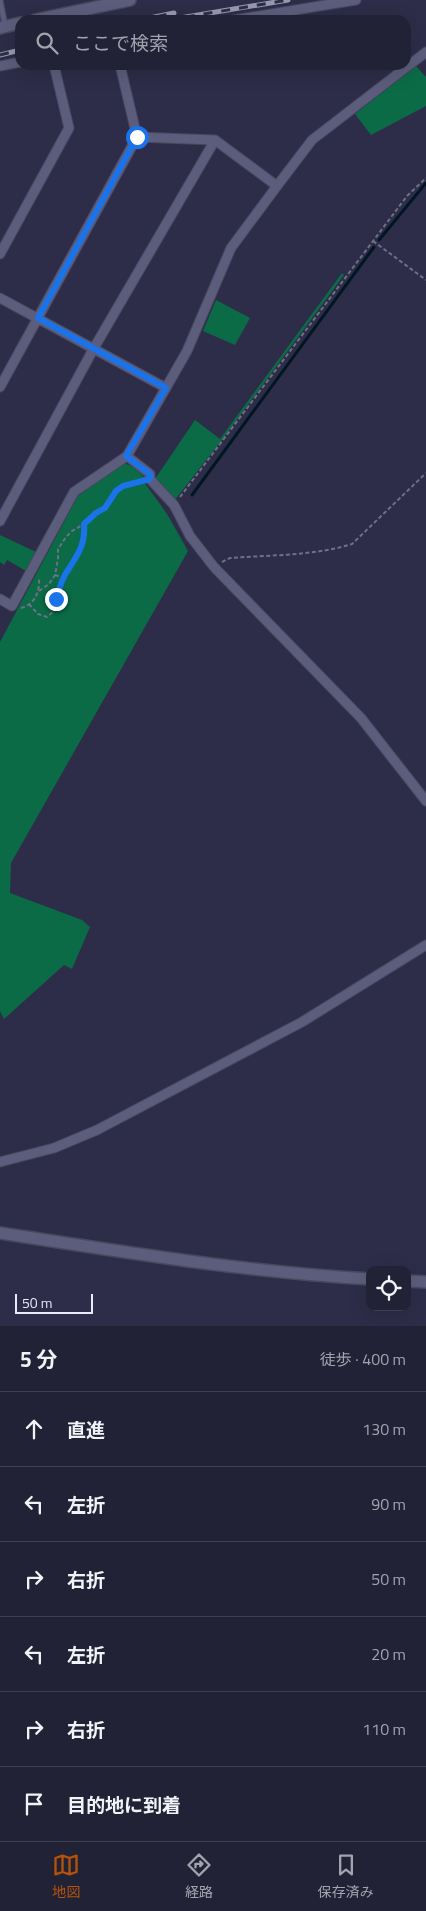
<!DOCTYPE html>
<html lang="ja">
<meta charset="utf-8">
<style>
:root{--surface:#222237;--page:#2a2a3f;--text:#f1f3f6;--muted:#a2a4ad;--line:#3f3f52;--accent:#b45309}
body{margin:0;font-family:"Titillium Web","Noto Sans JP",sans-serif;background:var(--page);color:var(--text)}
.controls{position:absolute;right:15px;bottom:15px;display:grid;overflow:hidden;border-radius:10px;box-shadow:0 5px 20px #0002}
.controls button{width:45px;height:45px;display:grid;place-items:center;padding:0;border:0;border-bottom:1px solid var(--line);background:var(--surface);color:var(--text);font:25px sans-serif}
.scale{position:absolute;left:15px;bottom:12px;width:78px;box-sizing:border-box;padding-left:5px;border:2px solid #e8e9fb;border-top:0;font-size:14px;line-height:18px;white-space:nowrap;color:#e8e9fb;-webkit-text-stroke:4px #2d2d49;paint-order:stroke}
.stop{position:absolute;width:15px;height:15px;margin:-11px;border:4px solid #1a73e8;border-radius:50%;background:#fff}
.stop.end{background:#1a73e8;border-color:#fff;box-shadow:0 1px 5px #0008}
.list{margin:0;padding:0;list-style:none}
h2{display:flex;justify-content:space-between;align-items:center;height:65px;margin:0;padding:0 20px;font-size:21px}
h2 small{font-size:16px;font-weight:400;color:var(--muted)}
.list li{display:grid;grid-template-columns:32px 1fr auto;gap:15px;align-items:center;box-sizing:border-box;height:75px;padding:0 20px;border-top:1px solid var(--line)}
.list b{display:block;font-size:19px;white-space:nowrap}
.list em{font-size:16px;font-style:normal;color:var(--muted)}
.icon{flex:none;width:28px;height:28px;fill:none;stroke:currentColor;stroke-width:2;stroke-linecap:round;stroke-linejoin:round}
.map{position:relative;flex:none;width:426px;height:1326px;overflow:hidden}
.search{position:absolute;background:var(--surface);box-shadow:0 5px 20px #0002;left:15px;right:15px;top:15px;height:55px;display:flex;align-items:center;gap:12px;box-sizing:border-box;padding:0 18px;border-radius:15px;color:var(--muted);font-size:19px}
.sheet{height:515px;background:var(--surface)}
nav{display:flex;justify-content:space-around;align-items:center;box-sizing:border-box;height:70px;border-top:1px solid var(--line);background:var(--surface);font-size:14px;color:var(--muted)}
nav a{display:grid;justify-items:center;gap:2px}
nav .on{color:var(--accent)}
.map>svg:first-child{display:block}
</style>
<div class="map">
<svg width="426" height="1326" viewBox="0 0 426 1326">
<rect width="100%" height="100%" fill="#2d2d49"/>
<path fill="#0b6b47" d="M416 66 426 77V106L371 135 355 114Z
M342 273 344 275 222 440 174 501 155 479 195 420 220 439Z
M216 300 250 318 235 345 203 331Z
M123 463C131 464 143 474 147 481L144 482 167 514 188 551 11 863 10 893 82 920 90 927 72 969 64 965 4 1019 0 1011V642L78 496Z
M0 535 36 552 26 571 7 560 4 565 0 562Z"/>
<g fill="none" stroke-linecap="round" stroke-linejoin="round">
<path stroke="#001723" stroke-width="3" d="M379 240 426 183
M192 495 374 247"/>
<defs>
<path id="service" d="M0 0 5 25"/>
<path id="minor" d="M234 20 356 0
M0 66 20 62
M137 137 215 140 277 186
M0 254 69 128 54 65
M0 298 166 388
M0 387 137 137 120 65
M127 456 187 351 231 248 277 186 312 140 426 52
M0 521 94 348 215 140
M0 599 12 606 74 492 127 456 150 474V479L174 505 190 536 214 567 361 718 426 801
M0 1162 54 1148 97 1130 302 1022 426 945"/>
<path id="tertiary" d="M35 20 130 0
M0 28 20 23
M0 1233C123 1252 246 1272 370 1279
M407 1281 426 1282"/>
</defs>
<use href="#service" stroke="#48485f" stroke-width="7"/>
<use href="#minor" stroke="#48485f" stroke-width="11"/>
<use href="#tertiary" stroke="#48485f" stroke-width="14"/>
<path stroke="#6f6f88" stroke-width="2" stroke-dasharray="4 2.5" stroke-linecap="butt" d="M373 241 426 280
M180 497 407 196 426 178
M222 562 230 558C270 555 313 556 352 544L426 473
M55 575 64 578
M39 591 49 584 55 575 58 559V549L66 537 72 531 84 524 96 513 105 508 116 491 123 486 140 481
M29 604 38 614 47 617 54 611 60 586 79 553 84 542 85 525
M21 608C36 604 40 590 39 577"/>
<use href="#service" stroke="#5c5d7c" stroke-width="4.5"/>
<use href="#minor" stroke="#5c5d7c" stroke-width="9"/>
<use href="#tertiary" stroke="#5c5d7c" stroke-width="11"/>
<defs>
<path id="rail" d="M140 20 174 13
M168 20 288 0
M0 55 20 50"/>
</defs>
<use href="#rail" stroke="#9798ae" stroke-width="5"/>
<use href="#rail" stroke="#2d2d49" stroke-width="3" stroke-dasharray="9" stroke-linecap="butt"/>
</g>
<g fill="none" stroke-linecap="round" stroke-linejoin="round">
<path stroke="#1a73e8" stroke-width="6" d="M56 599C59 590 61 581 66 573 77 556 86 545 84 524L96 513 105 508 116 491 123 486 150 479V474L126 456 166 388 38 318 137 137"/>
</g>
</svg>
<div class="controls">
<button><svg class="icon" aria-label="locate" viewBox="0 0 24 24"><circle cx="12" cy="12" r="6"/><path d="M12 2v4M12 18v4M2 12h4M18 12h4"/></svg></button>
</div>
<div class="scale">50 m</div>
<div class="stop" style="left:137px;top:137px"></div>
<div class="stop end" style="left:56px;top:599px"></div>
<div class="search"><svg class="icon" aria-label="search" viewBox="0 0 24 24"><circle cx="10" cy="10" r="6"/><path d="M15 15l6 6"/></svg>ここで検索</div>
</div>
<section class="sheet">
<h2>5 分<small>徒歩 · 400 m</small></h2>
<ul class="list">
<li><svg class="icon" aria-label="ahead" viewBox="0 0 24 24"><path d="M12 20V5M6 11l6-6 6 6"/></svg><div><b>直進</b></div><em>130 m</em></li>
<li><svg class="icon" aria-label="left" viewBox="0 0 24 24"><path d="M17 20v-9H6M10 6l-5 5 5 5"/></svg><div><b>左折</b></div><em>90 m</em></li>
<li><svg class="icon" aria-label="right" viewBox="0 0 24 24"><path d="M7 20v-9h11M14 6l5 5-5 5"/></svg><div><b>右折</b></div><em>50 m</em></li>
<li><svg class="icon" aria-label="left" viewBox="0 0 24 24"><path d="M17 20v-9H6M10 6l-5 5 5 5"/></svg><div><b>左折</b></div><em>20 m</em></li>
<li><svg class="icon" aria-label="right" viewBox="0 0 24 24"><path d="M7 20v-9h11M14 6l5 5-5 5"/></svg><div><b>右折</b></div><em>110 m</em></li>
<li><svg class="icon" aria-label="arrive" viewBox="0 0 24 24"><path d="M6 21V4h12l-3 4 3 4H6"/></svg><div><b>目的地に到着</b></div></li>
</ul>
</section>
<nav>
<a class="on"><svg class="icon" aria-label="map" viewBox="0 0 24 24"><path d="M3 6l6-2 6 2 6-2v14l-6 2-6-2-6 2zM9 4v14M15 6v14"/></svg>地図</a>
<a><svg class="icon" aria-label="directions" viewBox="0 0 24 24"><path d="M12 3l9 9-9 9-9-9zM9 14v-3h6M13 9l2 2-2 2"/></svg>経路</a>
<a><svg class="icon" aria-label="saved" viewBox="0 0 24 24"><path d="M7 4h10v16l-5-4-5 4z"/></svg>保存済み</a>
</nav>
